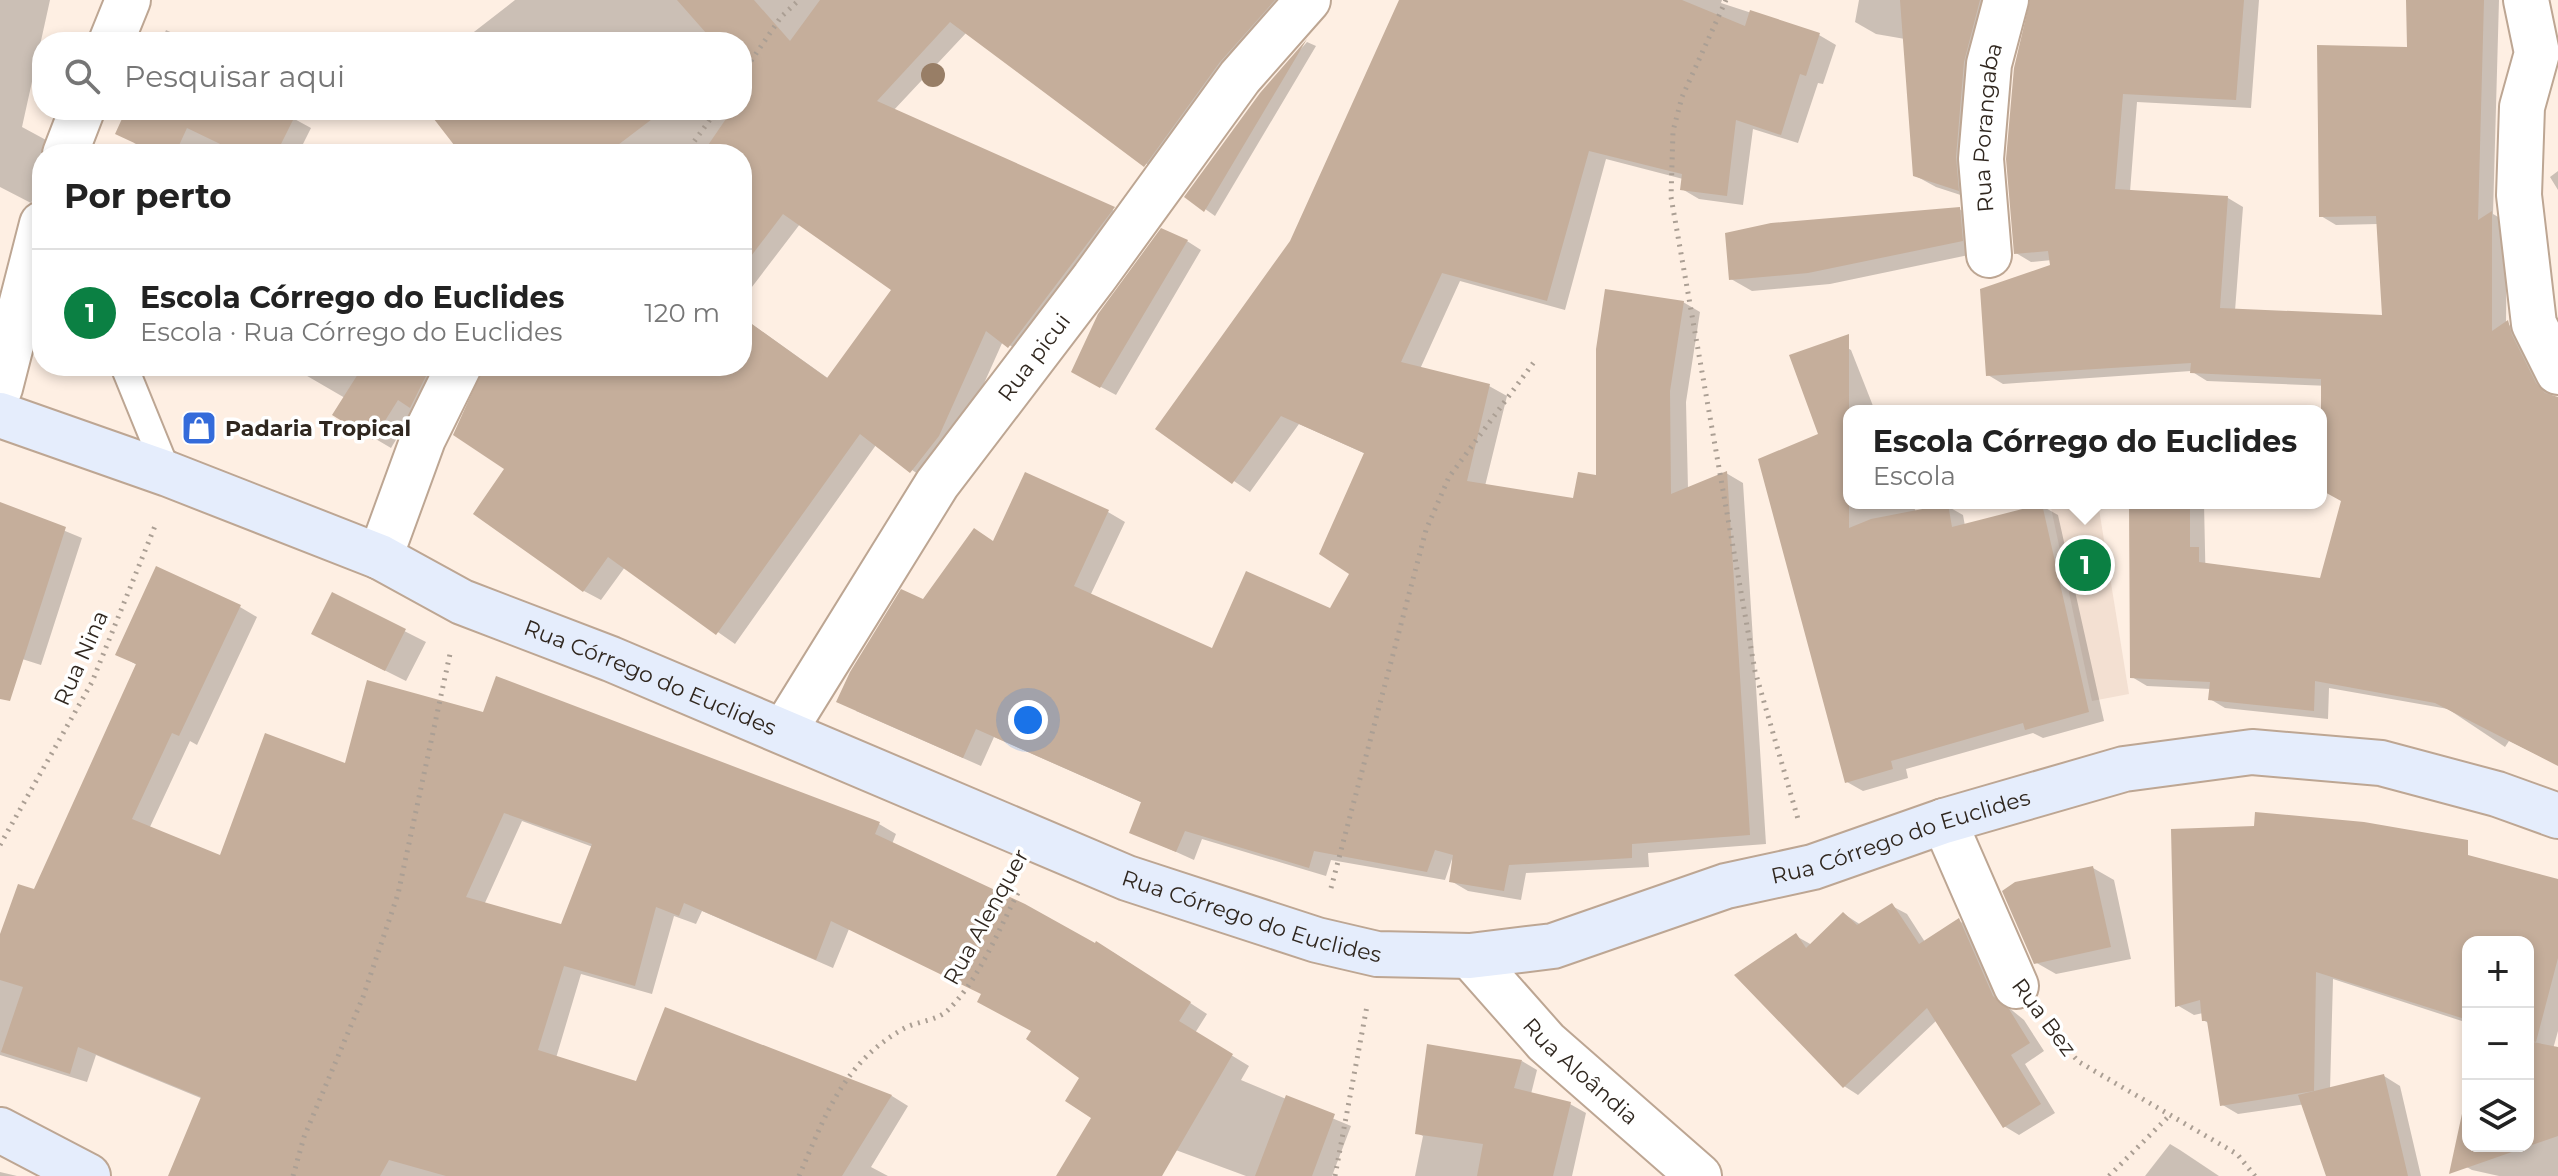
<!DOCTYPE html>
<html lang="pt">
<meta charset="utf-8">
<style>
:root{--surface:#fff;--page:#f6f6f6;--text:#222;--muted:#767676;--line:#e0e0e0;--accent:#0b8043}
body{margin:0;font-family:Montserrat,sans-serif;background:var(--page);color:var(--text)}
.controls{position:absolute;right:24px;bottom:24px;display:grid;overflow:hidden;border-radius:16px;box-shadow:0 4px 12px #0003}
.controls button{width:72px;height:72px;display:grid;place-items:center;padding:0;border:0;border-bottom:2px solid var(--line);background:var(--surface);color:var(--text);font:40px sans-serif}
.you{position:absolute;left:1028px;top:720px;width:28px;height:28px;margin:-20px;border:6px solid #fff;border-radius:50%;background:#1a73e8;box-shadow:0 0 0 12px #1a73e833}
.badge{display:grid;place-items:center;width:52px;height:52px;border-radius:50%;background:var(--accent);color:#fff;font-size:26px;font-weight:700}
.pin{position:absolute;translate:-50% -50%;border:4px solid #fff;box-shadow:0 2px 8px #0006}
.popup{position:absolute;left:1843px;top:405px;width:484px;height:104px;box-sizing:border-box;display:grid;place-content:center;border-radius:16px;background:var(--surface);filter:drop-shadow(0 2px 6px #0005);font-size:26px;white-space:nowrap;color:var(--muted)}
.popup b{font-size:30px;color:var(--text)}
.popup::after{content:'';position:absolute;left:50%;top:100%;margin-left:-16px;border:16px solid transparent;border-top-color:var(--surface)}
.list{margin:0;padding:0;list-style:none}
h2{display:flex;justify-content:space-between;align-items:center;height:104px;margin:0;padding:0 32px;font-size:34px}
h2 small{font-size:26px;font-weight:400;color:var(--muted)}
.list li{display:grid;grid-template-columns:52px 1fr auto;gap:24px;align-items:center;box-sizing:border-box;height:128px;padding:0 32px;border-top:2px solid var(--line)}
.list b{display:block;font-size:30px;white-space:nowrap}
.list p{margin:0;font-size:26px;white-space:nowrap;color:var(--muted)}
.list em{font-size:26px;font-style:normal;color:var(--muted)}
.icon{flex:none;width:44px;height:44px;fill:none;stroke:currentColor;stroke-width:2;stroke-linecap:round;stroke-linejoin:round}
.map{position:relative;flex:none;width:2558px;height:1176px;overflow:hidden}
.search{position:absolute;background:var(--surface);box-shadow:0 4px 12px #0003;left:32px;top:32px;width:720px;height:88px;display:flex;align-items:center;gap:20px;box-sizing:border-box;padding:0 28px;border-radius:32px;color:var(--muted);font-size:30px}
.panel{position:absolute;background:var(--surface);box-shadow:0 4px 12px #0003;left:32px;top:144px;width:720px;height:232px;border-radius:32px}
.map>svg:first-child{display:block}
</style>
<div class="map">
<svg width="2558" height="1176" viewBox="0 0 2558 1176">
<rect width="100%" height="100%" fill="#feefe3"/>
<path fill="#f3e0d2" d="M2050 503H2098L2129 694 2092 701Z"/>
<path fill="#0003" fill-rule="evenodd" d="M0 0H50L22 127 59 147 56 154H42V181L31 203 0 187Z
M515 0H1300L1162 175 967 32 893 111 1130 218 1027 356 1003 341 956 446 928 481 876 445 735 644 625 567 601 600 584 591 507 468 486 366H742V317L829 379 894 289 800 224 742 300V154H464L429 110H742V42H461Z
M1401 0H1722L1721 3 1819 35 1836 45 1823 84 1818 83 1798 143 1753 129 1743 205 1699 199 1682 189 1683 179 1606 159 1565 310 1460 281 1420 369 1489 386 1507 396 1485 486 1575 501 1598 477 1683 302 1700 312 1686 402 1688 489 1726 473 1743 483 1766 844 1648 853 1649 867 1526 873 1521 900 1468 891 1451 881 1452 859 1445 880 1331 860 1326 876 1202 839 1194 860 1132 832 1143 803 994 737 981 766 856 711 924 601 994 543 1108 512 1125 522 1090 596 1213 651 1331 611 1352 573 1366 454 1299 424 1250 492 1158 429 1292 242Z
M1859 0H2005L1979 201 1936 187 1914 175 1905 39 1876 34 1855 22Z
M2031 0H2259L2251 108 2137 102 2130 192 2228 198 2243 207 2235 311 2384 317 2378 224 2336 225 2321 216 2409 49 2408 0H2499L2493 214 2507 222 2506 324 2523 331 2526 345 2551 395 2558 399V765L2509 741 2505 747 2448 709 2329 688 2328 719 2225 708 2210 699 2211 689 2147 686 2132 677 2131 503H2204L2206 596 2321 581 2343 500 2321 488V460L2507 393 2207 381 2191 371 2003 384 1988 375 2053 266 2052 260 2031 262 2016 253Z
M166 30 192 42H161Z
M1307 42 1316 46 1215 216 1187 196 1261 94Z
M128 110H278L311 128 298 154H158L134 143Z
M2558 171V190L2550 177Z
M1959 209 1980 221 1983 252 1830 284 1752 291 1731 279Z
M1187 241 1201 250 1116 395 1088 380Z
M1835 341 1851 350 1875 411H1849V503H1912L1916 512 1947 506 1963 515 1965 526 2042 506 2058 515 2104 721 2043 738 2033 733 1906 769 1908 778 1863 791 1847 782 1820 435Z
M290 366H456L415 408 391 448 374 438 345 398Z
M0 504 82 538 41 665 0 652Z
M333 595 426 642 406 681 334 645Z
M240 607 257 617 197 745 190 741 149 829 222 857 347 766 879 824 896 834 892 844 1114 953 1207 1014 1195 1033 1249 1066 1241 1080 1351 1126 1332 1176H1246L1108 1125 1082 1078 1034 1031 983 994 849 929 833 968 702 911 696 924 674 916 652 994 581 974 556 1058 638 1084 666 1010 892 1096 908 1106 871 1167 888 1176H237L203 1099 96 1055 87 1082 0 1055V946L35 892 137 665 118 654ZM522 821 593 847 562 927 484 905Z
M2439 850 2558 881V1031L2553 1049 2558 1050V1176H2499L2472 1170 2454 1160 2468 1096V1146H2528V942H2468V1023L2333 979 2330 1090 2384 1076 2400 1086 2421 1176H2328L2306 1104 2238 1114 2221 1104 2210 1024 2203 1020V1013L2194 1015 2177 1005Z
M2093 868 2114 880 2131 959 2056 974 2035 962Z
M1892 906 1907 914 1925 942 1959 921 1974 929 2008 1007 2024 1020 2044 1051 2025 1064 2055 1113 2019 1135 2004 1126 1937 1020 1858 1095 1844 1086 1796 936 1812 945 1844 914 1861 925Z
M1522 1061 1537 1070 1531 1094 1570 1104 1586 1113 1572 1176H1415L1423 1136 1417 1133Z
M2170 1144 2180 1150 2219 1176H2145Z
M0 1172 17 1176H0Z"/>
<path fill="#c5ae9b" fill-rule="evenodd" d="M677 0H754L790 41 820 0H1275L1220 62 1144 167 950 22 877 101 1115 207 1008 348 986 331 939 436 910 473 860 434 716 635 608 557 583 592 473 514 504 469 453 435 484 366H742V317L827 378 891 290 783 214 742 268V154H702L732 110H742V96L751 83 742 73V42H714Z
M1399 0H1682L1745 26 1750 10 1820 33 1806 76 1800 74 1781 135 1736 120 1727 196 1680 190 1682 174 1589 151 1547 301 1442 273 1401 362 1490 384 1467 481 1573 498 1578 472 1596 475V349L1605 289 1684 301 1670 391 1671 494 1727 471 1750 835 1632 844V858L1509 865 1504 891 1449 882 1453 855 1435 850 1427 872 1314 851 1309 868 1185 831 1176 852 1129 833 1141 802 976 729 963 758 836 702 850 672 901 589 923 599 974 528 993 541 1025 472 1109 510 1074 586 1212 648 1246 571 1330 608 1349 574 1319 554 1364 453 1281 416 1232 484 1155 429 1290 241Z
M1900 0H1980L1964 62 1956 157 1959 191 1913 176Z
M2030 0H2244L2236 100 2123 94 2115 189 2228 196 2220 308 2382 315 2376 216 2319 217 2317 45 2407 47 2406 0H2484L2478 220 2492 211V331L2508 320 2512 335 2536 383 2545 393 2558 397V766L2435 703 2315 681 2314 711 2208 700 2210 682 2130 678 2129 503H2190V547H2199V562L2320 578 2341 501 2321 490V379L2190 373 2191 363 1986 376 1980 289 2050 265 2048 251 2014 254 2006 159 2014 68Z
M1307 39 1204 212 1184 197 1260 93Z
M126 110H282L295 116 276 154H241L187 128 175 154H158L115 134Z
M427 110H664L606 154H461Z
M1960 207 1963 241 1808 273 1729 280 1725 233 1771 223Z
M1161 228 1188 240 1100 388 1071 372 1098 314Z
M1849 334V528L1871 519 1948 504 1952 527 2042 504 2089 712 2025 730 2023 723 1891 761 1893 769 1845 783 1758 459 1818 434 1789 355Z
M346 366H431L410 408 398 400 373 440 332 415 358 374Z
M0 502 66 527 10 701 0 699Z
M156 566 241 605 179 736 172 733 132 819 220 855 265 733 345 763 367 680 483 712 496 676 880 822 875 834 1025 904 1095 943 1096 941 1191 1002 1179 1021 1233 1054 1162 1176H1056L1091 1118 1065 1101 1079 1078 1026 1039 1031 1031 977 1002 981 994 831 921 816 960 684 903 679 916 656 907 635 986 564 966 538 1050 636 1081 665 1007 892 1095 842 1176H446L389 1160 380 1176H168L201 1097 78 1047 70 1074 1 1052 23 987 0 980V934L18 884 34 889 136 664 115 655ZM504 813 592 844 561 924 466 897Z
M332 592 406 629 385 671 311 634Z
M2255 812 2364 822 2468 840V855L2558 879V958L2536 1042 2528 1040V942H2468V1020L2316 972 2314 1091 2220 1106 2207 1021H2202L2200 1000 2175 1007 2171 829 2254 826Z
M2093 866 2111 947 2034 964 2002 891 2015 882Z
M1892 903 1919 944 1959 918 1993 996 2009 1009 2030 1043 2011 1055 2041 1104 2003 1128 1927 1008 1843 1088 1734 975 1796 933 1806 948 1843 912 1857 925Z
M2528 1041 2558 1047V1136L2449 1174 2468 1086V1146H2528Z
M1427 1044 1522 1060 1514 1088 1571 1102 1553 1176H1477L1483 1144 1415 1134Z
M2384 1074 2408 1176H2326L2298 1095Z
M1286 1095 1335 1114 1312 1176H1255Z"/>
<g fill="none" stroke-linecap="round" stroke-linejoin="round">
<defs>
<path id="lane" d="M124 366 168 474"/>
<g id="street">
<path d="M2526 0 2537 53 2522 107 2519 195 2534 324 2558 372"/>
<path d="M111 42 128 0"/>
<path d="M65 154 82 110"/>
<path id="s1" d="M1989 255 1981 159 1989 64 2006 0"/>
<path d="M0 388 42 224"/>
<path d="M380 557 423 439 459 366"/>
<path id="s2" d="M784 731 937 484 1094 278 1240 77 1308 0"/>
<path d="M1944 821 2016 986"/>
<path id="s3" d="M1470 956 1546 1042 1699 1176"/>
</g>
<g id="secondary">
<path id="s4" d="M0 415 168 474 380 557 462 602 611 659 1127 878 1317 940 1377 954 1470 956 1553 946 1726 886 1813 867 1944 821 2124 769 2252 752 2381 763 2497 794 2558 816"/>
<path d="M0 1130 88 1176"/>
</g>
</defs>
<use href="#lane" stroke="#bda693" stroke-width="30"/>
<use href="#street" stroke="#bda693" stroke-width="48"/>
<use href="#secondary" stroke="#bda693" stroke-width="48"/>
<path stroke="#ab9f94" stroke-width="5" stroke-dasharray="2 6" stroke-linecap="butt" d="M1726 0 1682 97 1673 131 1671 197 1755 671 1798 819
M742 74 781 17 799 0
M685 154 717 110
M0 845 92 682 155 526
M1331 888 1426 530 1449 477 1534 362
M2047 1028 2079 1062 2237 1154 2255 1176
M293 1176 304 1137 363 997 398 894 450 654
M799 1176C825 1116 843 1063 903 1029 917 1021 937 1021 948 1010 980 979 999 928 1020 889
M1335 1176 1367 1006
M2109 1176 2170 1115"/>
<use href="#lane" stroke="#fff" stroke-width="26"/>
<use href="#street" stroke="#fff" stroke-width="44"/>
<use href="#secondary" stroke="#e5edfc" stroke-width="44"/>
</g>
<circle fill="#987e66" cx="933" cy="75" r="12"/>
<defs>
<symbol id="shop-square" viewBox="-11 -11 22 22"><rect x="-9" y="-9" width="18" height="18" rx="4" fill="#346bda" stroke="#fff"/><path d="M-5-2.5h2.3a2.7 3.5 0 0 1 5.4 0H5L5.5 6h-11ZM-1.5-2.5h3a1.5 2.3 0 0 0-3 0Z" fill="#fff"/></symbol>
</defs>
<g fill-rule="evenodd">
<use href="#shop-square" x="179" y="408" width="40" height="40"/>
</g>
<g text-anchor="middle" dominant-baseline="central" stroke-width="7" stroke-linejoin="round" paint-order="stroke">
<g font-size="22" fill="#30271f" stroke="#fff">
<text stroke="none"><textPath href="#s1" startOffset="128">Rua Porangaba</textPath></text>
<text stroke="none"><textPath href="#s2" startOffset="450">Rua picui</textPath></text>
<text transform="translate(81 658) rotate(-66)">Rua Nina</text>
<text stroke="none"><textPath href="#s4" startOffset="702">Rua Córrego do Euclides</textPath></text>
<text stroke="none"><textPath href="#s4" startOffset="2022">Rua Córrego do Euclides</textPath></text>
<text stroke="none"><textPath href="#s4" startOffset="1350">Rua Córrego do Euclides</textPath></text>
<text transform="translate(986 917) rotate(-61)">Rua Alenquer</text>
<text transform="translate(2044 1017) rotate(53)">Rua Bez</text>
<text stroke="none"><textPath href="#s3" startOffset="160">Rua Aloândia</textPath></text>
</g>
<g font-size="22" font-weight="bold" fill="#30271f" stroke="#fff" text-anchor="start">
<text x="225" y="428">Padaria Tropical</text>
</g>
</g>
</svg>
<div class="controls">
<button>+</button>
<button>−</button>
<button><svg class="icon" aria-label="layers" viewBox="0 0 24 24"><path d="M12 4l9 5-9 5-9-5zM3 14l9 5 9-5"/></svg></button>
</div>
<div class="you"></div>
<div class="pin badge" style="left:2085px;top:565px">1</div>
<div class="popup"><b>Escola Córrego do Euclides</b>Escola</div>
<div class="search"><svg class="icon" aria-label="search" viewBox="0 0 24 24"><circle cx="10" cy="10" r="6"/><path d="M15 15l6 6"/></svg>Pesquisar aqui</div>
<section class="panel">
<h2>Por perto<small></small></h2>
<ul class="list">
<li><span class="badge">1</span><div><b>Escola Córrego do Euclides</b><p>Escola · Rua Córrego do Euclides</p></div><em>120 m</em></li>
</ul>
</section>
</div>
